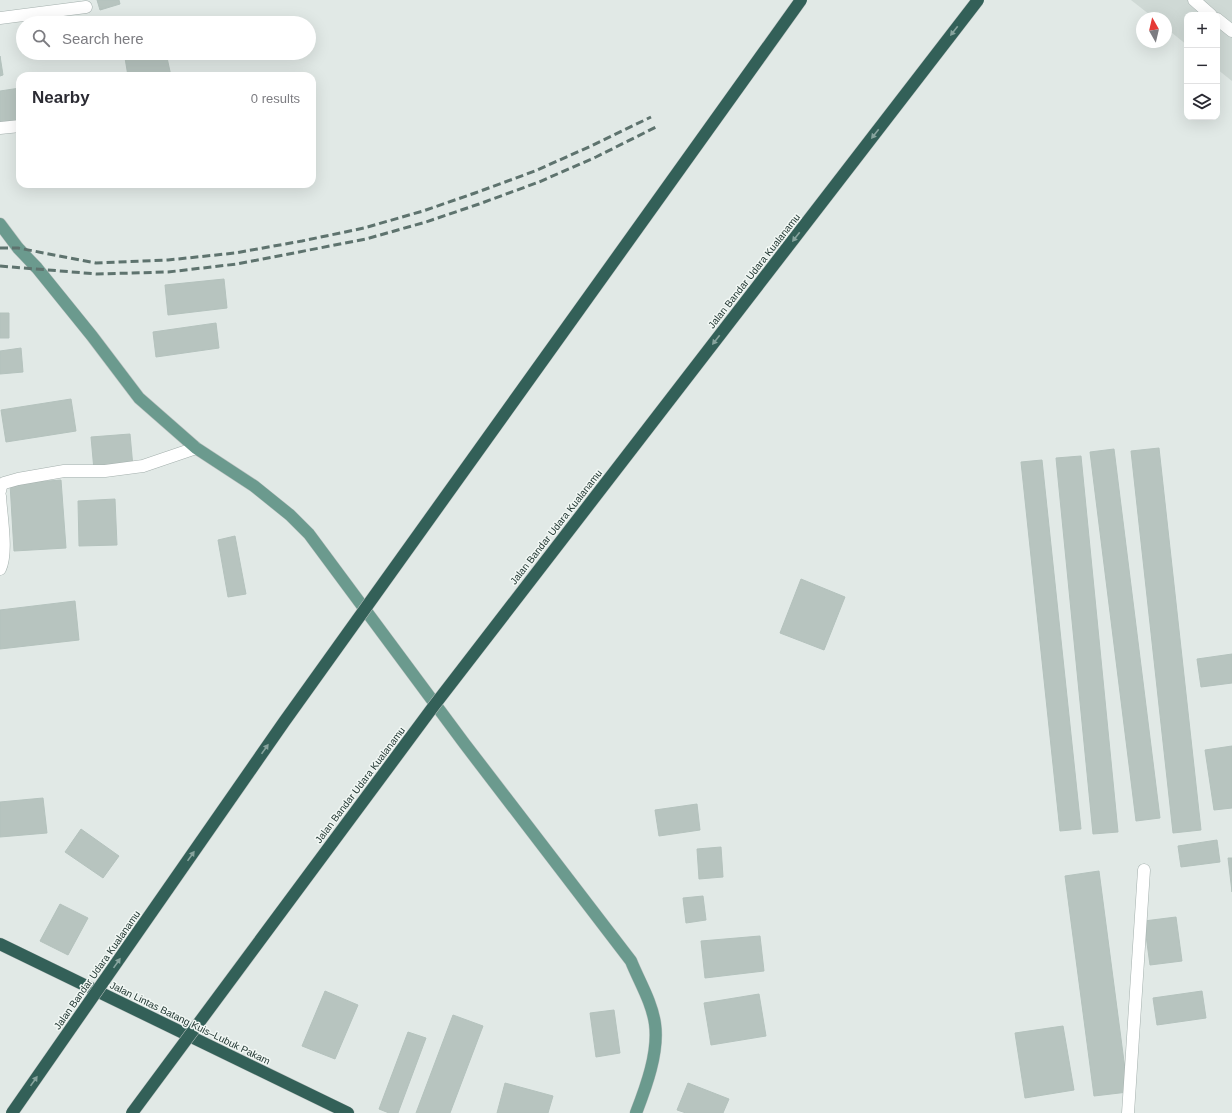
<!DOCTYPE html>
<meta charset="utf-8">
<style>
:root{--surface:#fff;--page:#f7f7f7;--text:#2b2b33;--muted:#7c7c81;--line:#e1e1e2}
body{margin:0;font-family:Arial,sans-serif;background:var(--page);color:var(--text)}
.controls{position:absolute;right:12px;top:12px;display:grid;overflow:hidden;border-radius:8px;box-shadow:0 4px 16px #0002}
.controls button{width:36px;height:36px;display:grid;place-items:center;padding:0;border:0;border-bottom:1px solid var(--line);background:var(--surface);color:var(--text);font:20px sans-serif}
.compass{position:absolute;left:1136px;top:12px;width:36px;height:36px;border-radius:50%;background:var(--surface);box-shadow:0 4px 16px #0002;rotate:352deg}
.list{margin:0;padding:0;list-style:none}
h2{display:flex;justify-content:space-between;align-items:center;height:52px;margin:0;padding:0 16px;font-size:17px}
h2 small{font-size:13px;font-weight:400;color:var(--muted)}
.icon{flex:none;width:22px;height:22px;fill:none;stroke:currentColor;stroke-width:2;stroke-linecap:round;stroke-linejoin:round}
.map{position:relative;flex:none;width:1232px;height:1113px;overflow:hidden}
.search{position:absolute;background:var(--surface);box-shadow:0 4px 16px #0002;left:16px;top:16px;width:300px;height:44px;display:flex;align-items:center;gap:10px;box-sizing:border-box;padding:0 14px;border-radius:22px;color:var(--muted);font-size:15px}
.panel{position:absolute;background:var(--surface);box-shadow:0 4px 16px #0002;left:16px;top:72px;width:300px;height:116px;border-radius:12px}
.map>svg:first-child{display:block}
</style>
<div class="map">
<svg width="1232" height="1113" viewBox="0 0 1232 1113">
<rect width="100%" height="100%" fill="#e1e9e6"/>
<path fill="#cfd9d5" d="M1131 0H1232V81L1217 69V15H1187V45L1166 28V18H1154Z"/>
<path fill="#b7c4bf" stroke="#b4c2bd" d="M97 0H119L120 4 100 10Z
M151 53H166L171 76H128L125 58Z
M0 56 3 75 0 76Z
M20 88V121L0 124V91Z
M224 279 227 308 168 315 165 285Z
M0 313H9V338H0Z
M216 323 219 348 156 357 153 332Z
M21 348 23 372 0 374V351Z
M71 399 76 431 6 442 1 410Z
M130 434 133 467 94 470 91 437Z
M1159 448 1201 830 1173 833 1131 451Z
M1114 449 1160 818 1136 821 1090 452Z
M1081 456 1118 832 1093 834 1056 458Z
M1042 460 1081 829 1060 831 1021 462Z
M61 480 66 548 14 551 10 484Z
M115 499 117 545 79 546 78 501Z
M235 536 246 594 228 597 218 540Z
M801 579 845 597 824 650 780 633Z
M75 601 79 640 0 649V610Z
M1232 654V683L1201 687 1197 659Z
M1232 746V808L1214 810 1205 750Z
M43 798 47 833 0 837V802Z
M697 804 700 830 659 836 655 810Z
M81 829 119 856 103 878 65 852Z
M1217 840 1220 862 1181 867 1178 846Z
M721 847 723 877 699 879 697 849Z
M1228 858H1232V892Z
M1099 871 1128 1092 1094 1096 1065 876Z
M703 896 706 920 686 923 683 898Z
M60 904 88 918 68 955 40 941Z
M1176 917 1182 961 1150 965 1144 921Z
M760 936 764 971 705 978 701 941Z
M325 991 358 1005 335 1059 302 1046Z
M1202 991 1206 1018 1157 1025 1153 998Z
M759 994 766 1036 711 1045 704 1003Z
M614 1010 620 1053 596 1057 590 1013Z
M453 1015 483 1026 450 1113H416Z
M1063 1026 1074 1090 1025 1098 1015 1033Z
M408 1032 426 1038 398 1113H389L379 1109Z
M505 1083 553 1096 548 1113H497Z
M688 1083 729 1099 723 1113H686L677 1110Z"/>
<g fill="none" stroke-linecap="round" stroke-linejoin="round">
<defs>
<path id="minor" d="M1194 0 1211 15
M0 18 86 7
M1217 19 1232 31
M0 128 20 126
M0 491 1 486 4 483 18 479 64 471H105L143 466 196 448
M0 496C1 516 8 552 0 569
M1128 1113 1144 870"/>
<path id="major" d="M0 224 18 248 37 268 92 336 139 398 196 448 254 486 290 515 309 534 464 743 631 961C639 981 652 1002 655 1024 659 1052 646 1087 636 1113"/>
<path id="highway" d="M0 944 348 1113"/>
</defs>
<use href="#minor" stroke="#a4b0ad" stroke-width="13"/>
<use href="#major" stroke="#bdc3c2" stroke-width="13"/>
<use href="#highway" stroke="#bdc3c2" stroke-width="13"/>
<use href="#minor" stroke="#fff" stroke-width="12"/>
<use href="#major" stroke="#6b9a8e" stroke-width="12"/>
<use href="#highway" stroke="#336058" stroke-width="12"/>
<path stroke="#5e736e" stroke-width="3" stroke-dasharray="8 4" stroke-linecap="butt" d="M0 248H18L96 263 168 260 235 253 302 241 364 228 423 211 475 193 535 171 591 146 651 117
M0 266 97 274 168 272 237 264 366 239 426 222 479 204 539 182 596 157 656 127"/>
<defs>
<path id="highway-bridge" d="M12 1113 284 722 801 0
M132 1113 433 707 978 0"/>
</defs>
<use href="#highway-bridge" stroke="#bdc3c2" stroke-width="13" stroke-linecap="butt"/>
<use href="#highway-bridge" stroke="#336058" stroke-width="12"/>
</g>
<defs><path id="oneway-solid" d="M-6-.8H1V-3.2L6.5 0L1 3.2V.8H-6Z"/></defs>
<g fill="#88a49e">
<use href="#oneway-solid" transform="translate(954 31) rotate(128)"/>
<use href="#oneway-solid" transform="translate(875 134) rotate(128)"/>
<use href="#oneway-solid" transform="translate(796 237) rotate(128)"/>
<use href="#oneway-solid" transform="translate(716 340) rotate(128)"/>
<use href="#oneway-solid" transform="translate(265 749) rotate(-55)"/>
<use href="#oneway-solid" transform="translate(191 856) rotate(-55)"/>
<use href="#oneway-solid" transform="translate(117 963) rotate(-55)"/>
<use href="#oneway-solid" transform="translate(34 1081) rotate(-55)"/>
</g>
<g text-anchor="middle" dominant-baseline="central" stroke-width="3" stroke-linejoin="round" paint-order="stroke">
<g font-size="10" fill="#233833" stroke="#f1f7f4">
<text transform="translate(754 271) rotate(-52)">Jalan Bandar Udara Kualanamu</text>
<text transform="translate(556 527) rotate(-52)">Jalan Bandar Udara Kualanamu</text>
<text transform="translate(360 785) rotate(-53)">Jalan Bandar Udara Kualanamu</text>
<text transform="translate(97 970) rotate(-55)">Jalan Bandar Udara Kualanamu</text>
<text transform="translate(190 1023) rotate(26)">Jalan Lintas Batang Kuis–Lubuk Pakam</text>
</g>
</g>
</svg>
<div class="controls">
<button>+</button>
<button>−</button>
<button><svg class="icon" aria-label="layers" viewBox="0 0 24 24"><path d="M12 4l9 5-9 5-9-5zM3 14l9 5 9-5"/></svg></button>
</div>
<svg class="compass" viewBox="-18 -18 36 36"><path d="M0-13l5 13h-10z" fill="#e53935"/><path d="M0 13l5-13h-10z" fill="#7c7c81"/></svg>
<div class="search"><svg class="icon" aria-label="search" viewBox="0 0 24 24"><circle cx="10" cy="10" r="6"/><path d="M15 15l6 6"/></svg>Search here</div>
<section class="panel">
<h2>Nearby<small>0 results</small></h2>
<ul class="list">
</ul>
</section>
</div>
